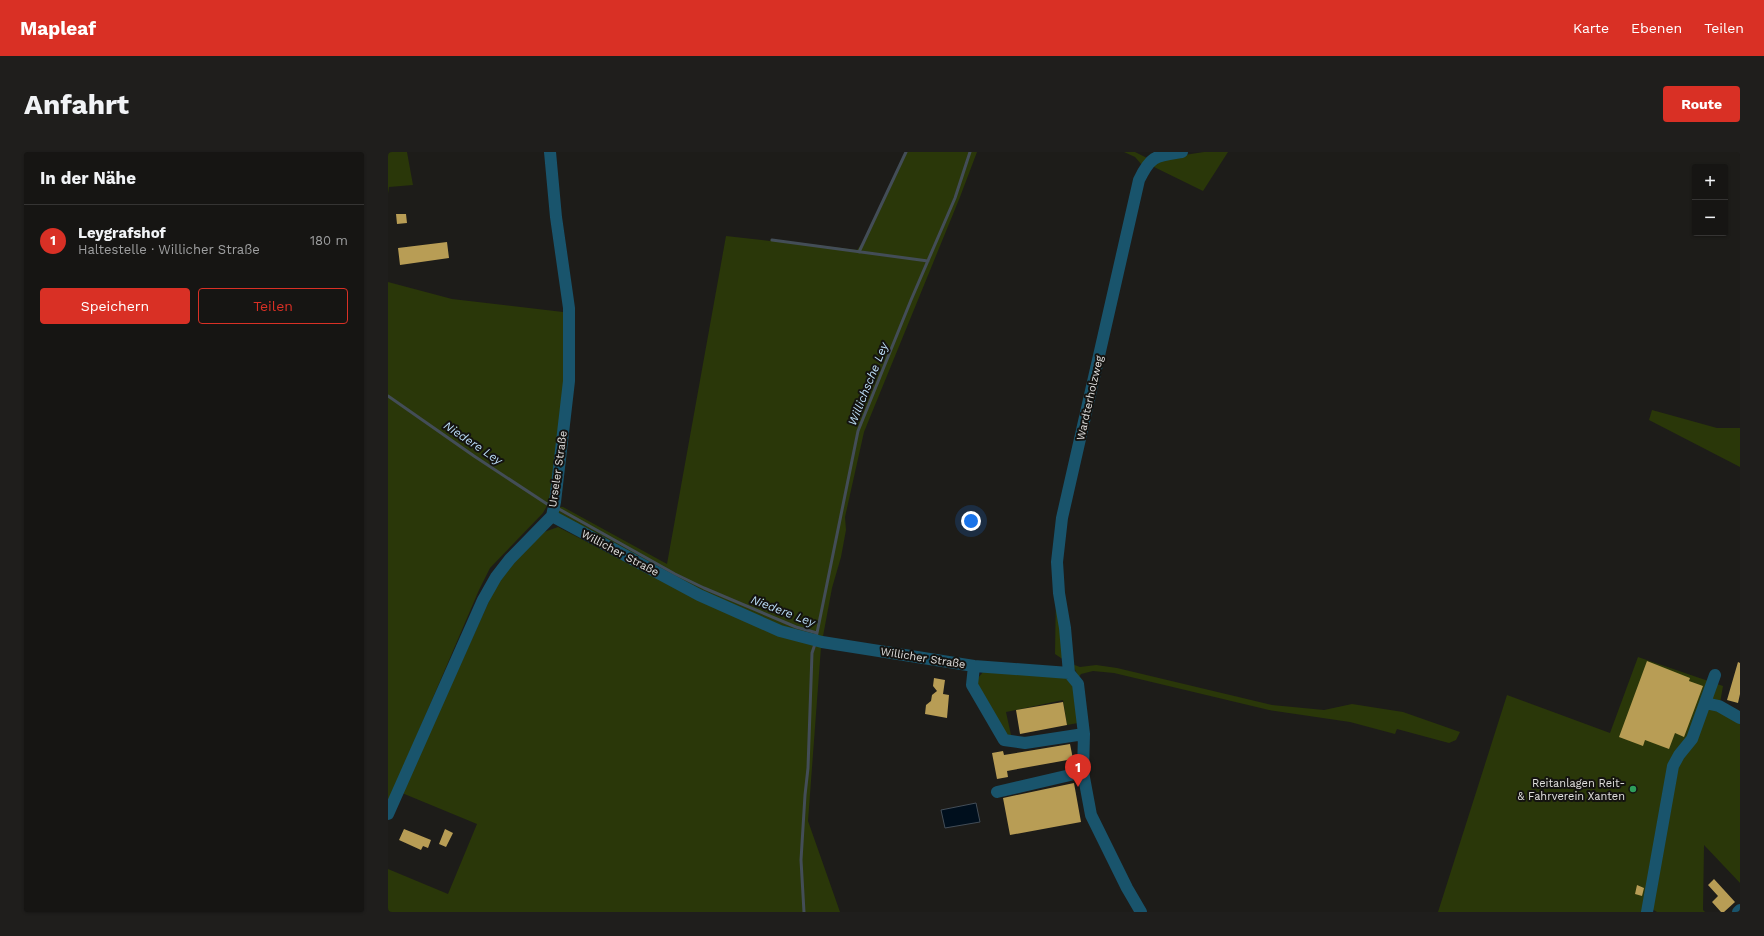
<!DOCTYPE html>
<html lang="de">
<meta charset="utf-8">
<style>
:root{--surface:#161513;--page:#1f1e1c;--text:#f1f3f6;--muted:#9e9fa0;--line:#353433;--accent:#d93025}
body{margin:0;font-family:"Work Sans",sans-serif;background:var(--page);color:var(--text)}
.controls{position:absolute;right:12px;top:12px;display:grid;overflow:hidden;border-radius:4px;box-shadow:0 1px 3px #0004}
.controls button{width:36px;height:36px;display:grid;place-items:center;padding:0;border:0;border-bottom:1px solid var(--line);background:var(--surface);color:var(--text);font:20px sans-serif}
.you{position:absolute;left:583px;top:369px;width:14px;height:14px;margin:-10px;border:3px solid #fff;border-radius:50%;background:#1a73e8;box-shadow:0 0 0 6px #1a73e833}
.badge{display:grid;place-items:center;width:26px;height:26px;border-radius:50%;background:var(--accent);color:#fff;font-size:13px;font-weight:700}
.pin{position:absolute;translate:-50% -33px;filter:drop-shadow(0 1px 2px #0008)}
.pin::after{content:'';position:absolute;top:21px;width:14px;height:12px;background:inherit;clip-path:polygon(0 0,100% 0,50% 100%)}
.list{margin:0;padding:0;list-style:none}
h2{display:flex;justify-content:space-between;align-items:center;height:52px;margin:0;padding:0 16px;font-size:17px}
h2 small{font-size:13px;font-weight:400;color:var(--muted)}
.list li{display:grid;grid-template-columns:26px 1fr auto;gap:12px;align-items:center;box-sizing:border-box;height:72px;padding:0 16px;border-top:1px solid var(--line)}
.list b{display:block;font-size:15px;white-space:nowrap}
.list p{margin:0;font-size:13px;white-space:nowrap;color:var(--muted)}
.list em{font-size:13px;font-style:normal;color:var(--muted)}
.actions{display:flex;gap:8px;padding:12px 16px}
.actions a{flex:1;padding:9px 0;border:1px solid var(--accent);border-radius:4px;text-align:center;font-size:14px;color:var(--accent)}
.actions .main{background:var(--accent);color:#fff}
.map{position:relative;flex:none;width:1352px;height:760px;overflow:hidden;border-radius:4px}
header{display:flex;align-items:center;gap:24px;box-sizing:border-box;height:56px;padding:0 20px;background:var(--accent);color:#fff}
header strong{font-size:19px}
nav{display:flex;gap:22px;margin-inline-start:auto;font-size:14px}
.intro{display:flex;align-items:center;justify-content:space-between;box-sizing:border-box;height:96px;padding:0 24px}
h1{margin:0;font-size:28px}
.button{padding:10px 18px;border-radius:4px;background:var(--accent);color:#fff;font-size:14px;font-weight:700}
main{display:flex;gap:24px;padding:0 24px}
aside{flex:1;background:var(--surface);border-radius:4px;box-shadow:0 1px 3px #0004}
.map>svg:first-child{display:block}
</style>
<header>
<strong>Mapleaf</strong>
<nav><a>Karte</a><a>Ebenen</a><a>Teilen</a></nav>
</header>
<div class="intro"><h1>Anfahrt</h1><a class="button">Route</a></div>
<main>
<aside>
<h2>In der Nähe<small></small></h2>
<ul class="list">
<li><span class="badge">1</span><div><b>Leygrafshof</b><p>Haltestelle · Willicher Straße</p></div><em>180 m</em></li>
</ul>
<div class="actions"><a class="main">Speichern</a><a>Teilen</a></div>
</aside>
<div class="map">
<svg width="1352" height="760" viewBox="0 0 1352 760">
<rect width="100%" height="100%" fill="#1d1c19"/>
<path fill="#2a3709" d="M0 0H19L25 33 1 35 0 42Z
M517 0H589L572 45 476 280 457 365 458 378 453 405 444 436 433 495 420 669 452 760H0V717L60 742 89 672 14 641 112 425 156 380 170 375 309 447 360 462 170 364 171 355H175L279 412 338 84 382 89 383 87 469 98 474 91Z
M736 0H747L759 6 754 13 747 5Z
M816 0H840L815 39 762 13 770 7Z
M0 130 64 147 175 160 176 229 161 350 155 361 102 416 91 438 0 651Z
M1264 258 1329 276H1352V315L1261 268Z
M668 440 676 508 667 502Z
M1250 505 1335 534 1332 551 1352 570V731L1316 693 1315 758 1317 760H1269L1264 757 1263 760H1050L1119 543 1222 581Z
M684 512 692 515 708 513 729 516 884 553 936 558 964 552 1015 560 1072 580 1068 588 1061 591 1009 577 1007 582 962 570 881 558 726 521 705 519 693 522 691 525Z
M595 520 676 524 686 532 690 571 679 573 675 548 618 560 623 583H619L590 534V526Z"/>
<path fill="#000f1d" stroke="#434d57" d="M588 651 592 670 557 676 553 658Z"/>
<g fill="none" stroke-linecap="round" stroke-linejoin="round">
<path stroke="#434d57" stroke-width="3" d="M384 88 540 109
M471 100 518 0
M0 244 86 304 159 352
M171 357 287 422 316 436 408 475 429 481
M428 486 470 279 523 148 567 46 582 0
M416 760 413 708 417 643 420 616 424 501 427 492"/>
</g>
<path fill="#b89d55" d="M8 62H18L19 71 9 72Z
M59 90 61 106 12 113 10 96Z
M1259 509 1302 526 1301 529 1315 534 1296 585 1287 581 1281 597 1257 588 1255 594 1231 585Z
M1350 510 1352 511V542L1350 551 1339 548Z
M546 526 557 528 555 542 561 543 559 566 537 562 538 553 543 549 544 543 549 539 545 534Z
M675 550 679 573 632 582 628 558Z
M682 592 685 607 619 619 620 625 609 627 604 601 615 599 616 603Z
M686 631 693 670 622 683 615 646Z
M16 677 43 688 40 696 35 694 33 698 11 688Z
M57 677 65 681 58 695 51 692Z
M1326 727 1347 750 1336 760H1333L1324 750 1330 744 1320 733Z
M1249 733 1256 736 1254 744 1247 742Z"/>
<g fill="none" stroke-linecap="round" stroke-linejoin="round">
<path stroke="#19546c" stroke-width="12" d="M164 364 311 443 392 479 434 490 586 514 681 521 690 532 696 582 695 620 703 663 739 736 753 760
M586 514 584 533 616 588 637 591 696 582
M681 521 677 476 671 441 669 410 674 366 751 28C763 3 768 4 794 0
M1317 551 1331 554 1352 566
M609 640 695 620
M0 662 95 448 108 425 122 407 164 364 167 350 181 229V156L168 65 162 0
M1259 760 1285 614 1291 603 1304 587 1327 523
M1350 760 1352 758"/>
</g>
<circle fill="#2e9e5b" stroke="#141310" stroke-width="1.5" cx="1245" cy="637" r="4"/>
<g text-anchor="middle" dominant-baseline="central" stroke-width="4" stroke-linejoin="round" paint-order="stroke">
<g font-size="11" fill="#e0dfde" stroke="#141310">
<text transform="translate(702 246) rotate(-77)">Wardterholzweg</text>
<text transform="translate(170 317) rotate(-82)">Urseler Straße</text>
<text transform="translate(232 401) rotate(28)">Willicher Straße</text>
<text transform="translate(535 506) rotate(9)">Willicher Straße</text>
</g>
<g font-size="11" fill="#e0dfde" stroke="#141310" text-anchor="end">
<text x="1237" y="631">Reitanlagen Reit-<tspan x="1237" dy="13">&amp; Fahrverein Xanten</tspan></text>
</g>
<g font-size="12" font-style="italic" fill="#badcf6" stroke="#141310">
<text transform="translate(480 232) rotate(-68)">Willichsche Ley</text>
<text transform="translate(85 291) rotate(34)">Niedere Ley</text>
<text transform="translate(395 459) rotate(21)">Niedere Ley</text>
</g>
</g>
</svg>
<div class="controls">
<button>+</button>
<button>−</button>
</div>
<div class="you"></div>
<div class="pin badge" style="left:690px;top:635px">1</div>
</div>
</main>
